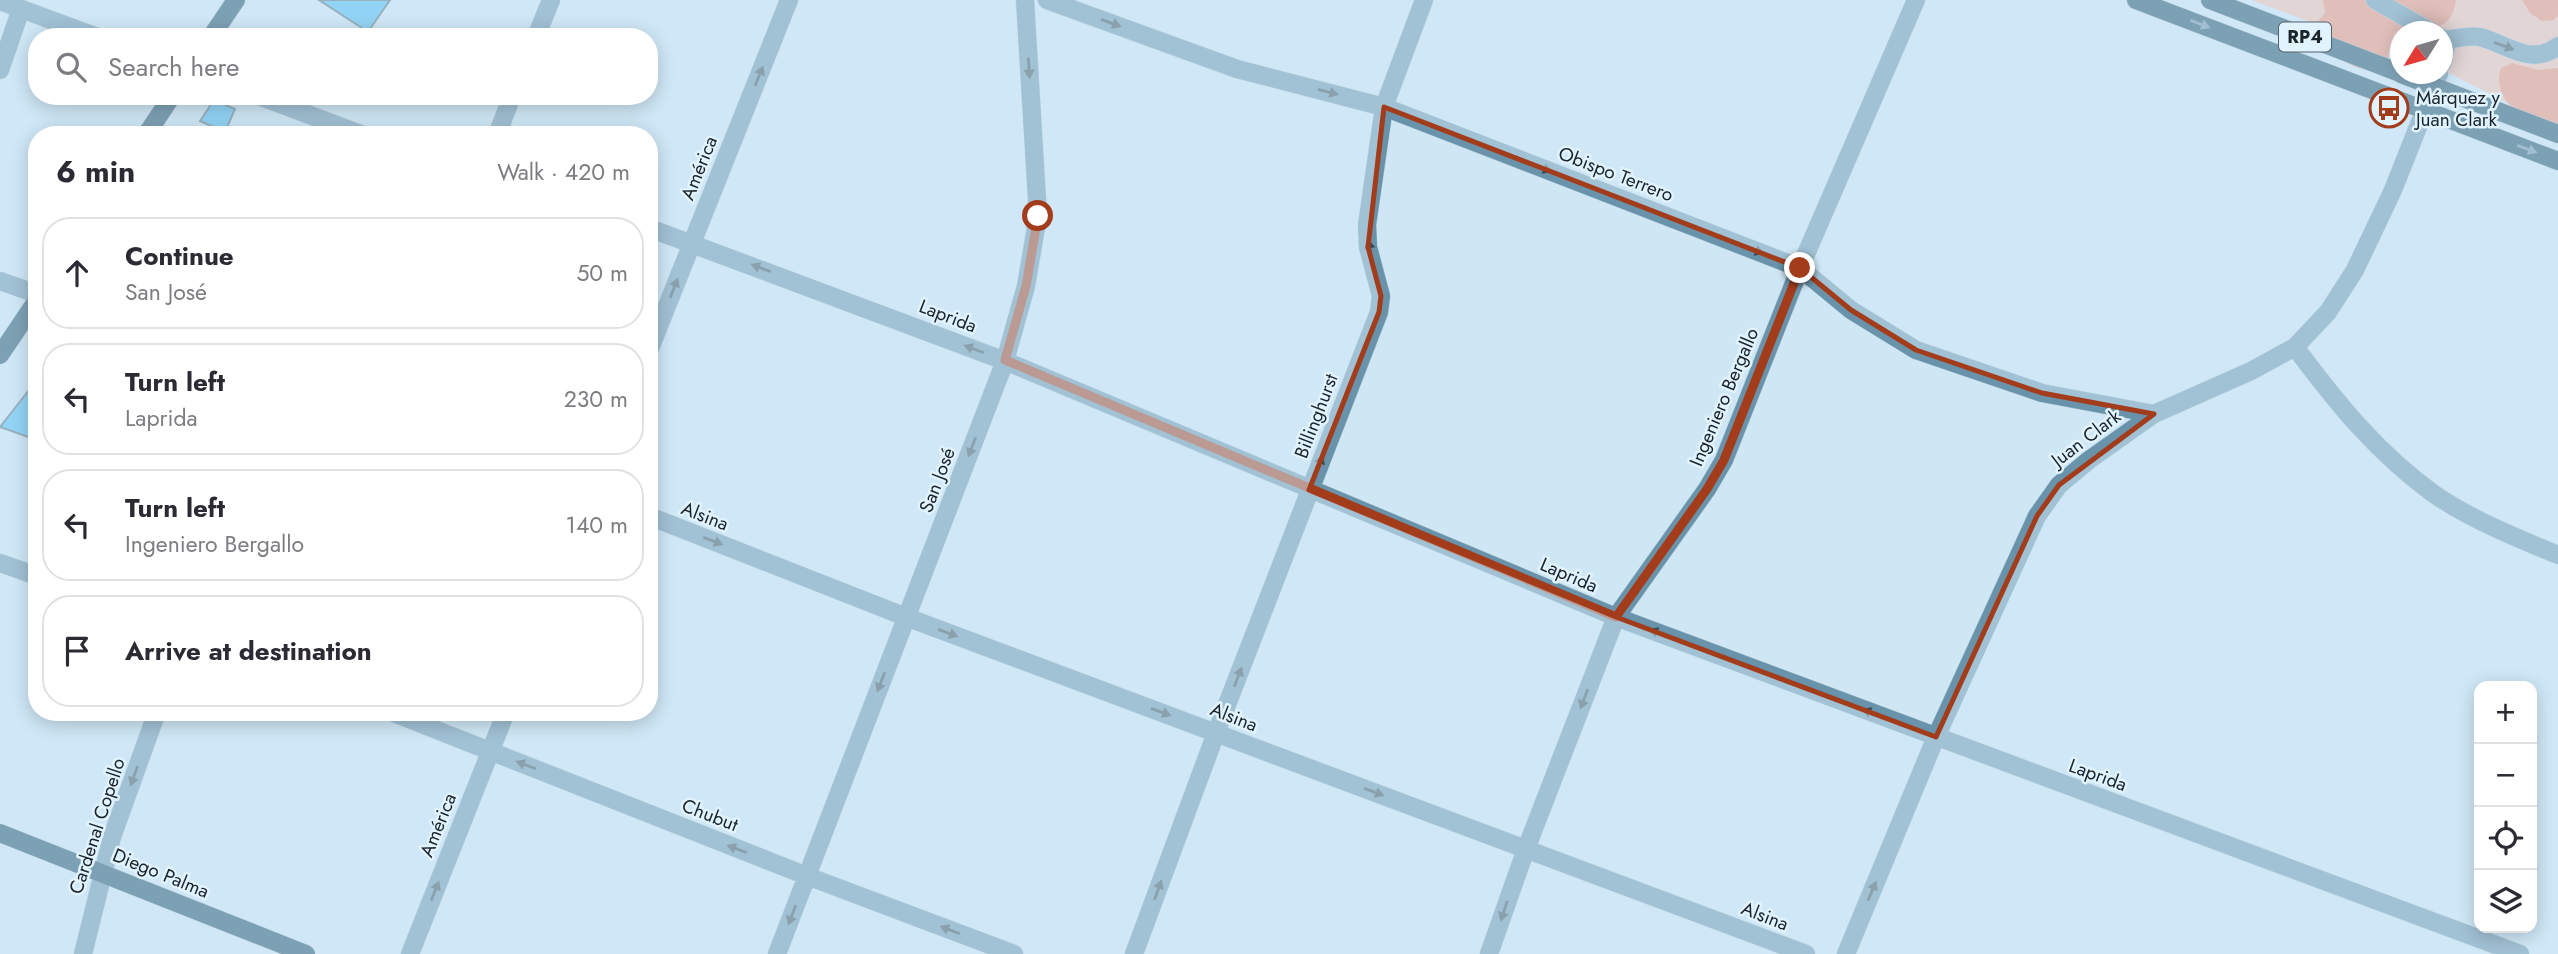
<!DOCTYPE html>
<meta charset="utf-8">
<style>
:root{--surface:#fff;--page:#f7f7f7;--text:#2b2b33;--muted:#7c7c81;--line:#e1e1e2}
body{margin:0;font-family:Jost,sans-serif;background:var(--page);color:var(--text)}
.controls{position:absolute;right:21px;bottom:21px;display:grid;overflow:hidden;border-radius:14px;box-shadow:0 4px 18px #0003}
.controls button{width:63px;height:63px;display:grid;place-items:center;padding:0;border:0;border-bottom:2px solid var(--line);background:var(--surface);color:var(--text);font:35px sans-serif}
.compass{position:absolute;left:2390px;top:21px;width:63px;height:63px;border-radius:50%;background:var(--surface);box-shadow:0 4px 18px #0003;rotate:233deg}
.stop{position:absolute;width:21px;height:21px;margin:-16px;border:5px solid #a33c1b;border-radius:50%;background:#fff}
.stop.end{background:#a33c1b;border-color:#fff;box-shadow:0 2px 7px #0008}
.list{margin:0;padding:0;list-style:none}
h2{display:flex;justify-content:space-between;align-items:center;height:91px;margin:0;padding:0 28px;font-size:30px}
h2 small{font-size:23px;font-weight:400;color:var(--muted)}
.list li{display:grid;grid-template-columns:46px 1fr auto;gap:21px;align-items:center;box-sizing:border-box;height:112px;margin:0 14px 14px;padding:0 14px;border:2px solid var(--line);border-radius:28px}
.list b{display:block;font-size:26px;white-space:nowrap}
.list p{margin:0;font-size:23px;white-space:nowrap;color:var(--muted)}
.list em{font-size:23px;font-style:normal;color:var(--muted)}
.icon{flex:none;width:38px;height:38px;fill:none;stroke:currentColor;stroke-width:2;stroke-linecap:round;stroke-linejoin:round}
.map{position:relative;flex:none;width:2558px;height:954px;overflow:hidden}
.search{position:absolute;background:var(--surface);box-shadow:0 4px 18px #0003;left:28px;top:28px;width:630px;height:77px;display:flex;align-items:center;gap:18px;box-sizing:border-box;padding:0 24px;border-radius:28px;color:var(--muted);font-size:26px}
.panel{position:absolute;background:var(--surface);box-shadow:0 4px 18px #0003;left:28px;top:126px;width:630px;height:595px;border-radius:28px}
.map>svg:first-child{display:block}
</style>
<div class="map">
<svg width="2558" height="954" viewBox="0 0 2558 954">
<rect width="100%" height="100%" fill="#cfe7f5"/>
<path fill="#f9bfad" d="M2251 0H2558V129L2443 70 2442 32H2400V55Z"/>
<path fill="#f38e71" d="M2323 0H2456C2449 47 2409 16 2395 33 2388 42 2390 55 2387 65 2382 66 2375 70 2370 70 2353 70 2314 48 2316 28 2317 22 2321 18 2325 13Z
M2522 0H2558V15L2554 20 2542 21 2530 13Z
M2512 63 2538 70 2558 68V137C2532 121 2490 105 2501 68Z"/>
<path fill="#48bdf4" stroke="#576d79" stroke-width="2" d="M319 0H390L368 32Z
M214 100 235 109 225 132 200 121Z
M37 380V440L0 427Z"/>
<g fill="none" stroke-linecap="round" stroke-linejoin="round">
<defs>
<path id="minor" d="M1047 0 1237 69 1384 107 1800 268 1851 310 1916 350 2042 393 2154 414
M2375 0 2431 32
M0 1 97 37
M536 37 551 0
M2442 38 2447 40C2458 38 2469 35 2480 37 2507 44 2532 67 2558 46
M2442 64 2447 40
M0 70 21 9
M259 96 363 135
M497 135 512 96
M649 228 1005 361 1616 617 2520 954
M0 281 37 294
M2295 347C2336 402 2377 453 2434 494 2468 518 2519 539 2558 555
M649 351 789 0
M649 516 906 617 1806 954
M0 563 37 576
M391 712 807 876 1014 954
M83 954 112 837 157 712
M410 954 506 712
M777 954 1005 361 1026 286 1038 216 1025 0
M1134 954 1216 733 1379 312 1381 296 1368 247 1367 225 1384 107 1424 0
M1489 954 1526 849 1616 617 1707 489 1724 460 1800 268 1916 0
M1846 954 1936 737 2037 516 2059 485 2089 460 2154 414 2251 371 2295 347 2328 312 2355 270 2393 190 2439 74"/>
<path id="major" d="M2136 0 2558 161
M2210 0 2400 73
M211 37 236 0
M2401 74 2558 134
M146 135 172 96
M0 355 37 300
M0 833 306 954"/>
</defs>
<use href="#minor" stroke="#afc4d0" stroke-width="19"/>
<use href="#major" stroke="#afc4d0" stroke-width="19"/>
<use href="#minor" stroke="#6893aa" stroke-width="18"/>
<use href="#major" stroke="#1a4c64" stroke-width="18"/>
</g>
<defs><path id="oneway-solid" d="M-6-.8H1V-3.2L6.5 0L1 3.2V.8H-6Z" transform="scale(1.75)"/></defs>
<g fill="#364b56">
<use href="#oneway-solid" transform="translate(1111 23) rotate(20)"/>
<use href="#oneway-solid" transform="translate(2504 46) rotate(20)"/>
<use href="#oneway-solid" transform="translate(1029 68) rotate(86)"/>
<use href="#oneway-solid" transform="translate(759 76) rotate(-68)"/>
<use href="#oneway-solid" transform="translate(1328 92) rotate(14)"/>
<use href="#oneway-solid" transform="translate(1542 168) rotate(21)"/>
<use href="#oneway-solid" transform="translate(1370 250) rotate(-100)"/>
<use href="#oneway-solid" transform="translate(1754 250) rotate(21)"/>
<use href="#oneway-solid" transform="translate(761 268) rotate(-159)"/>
<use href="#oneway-solid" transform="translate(674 288) rotate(-69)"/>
<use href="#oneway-solid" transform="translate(974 349) rotate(-159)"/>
<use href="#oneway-solid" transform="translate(972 447) rotate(111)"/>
<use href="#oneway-solid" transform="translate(1319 465) rotate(-69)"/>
<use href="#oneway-solid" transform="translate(713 541) rotate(21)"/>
<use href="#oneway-solid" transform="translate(948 633) rotate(20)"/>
<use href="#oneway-solid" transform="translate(1659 633) rotate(-159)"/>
<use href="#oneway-solid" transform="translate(1238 677) rotate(-69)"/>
<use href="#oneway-solid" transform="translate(881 682) rotate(111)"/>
<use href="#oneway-solid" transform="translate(1584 699) rotate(111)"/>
<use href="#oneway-solid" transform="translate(1161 712) rotate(20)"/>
<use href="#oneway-solid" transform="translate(1872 713) rotate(-159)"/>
<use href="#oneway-solid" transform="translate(526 765) rotate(-159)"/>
<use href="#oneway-solid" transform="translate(134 776) rotate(110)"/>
<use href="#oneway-solid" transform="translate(1374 792) rotate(21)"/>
<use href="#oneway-solid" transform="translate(737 849) rotate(-159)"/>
<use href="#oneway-solid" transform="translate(1158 890) rotate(-70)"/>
<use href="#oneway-solid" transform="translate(435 891) rotate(-68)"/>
<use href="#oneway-solid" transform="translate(1872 891) rotate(-67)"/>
<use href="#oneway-solid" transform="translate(1504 911) rotate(109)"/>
<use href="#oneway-solid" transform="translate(792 915) rotate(111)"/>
<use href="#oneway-solid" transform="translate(950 930) rotate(-159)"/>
</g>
<g fill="#698fa2">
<use href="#oneway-solid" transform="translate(2200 24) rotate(21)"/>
<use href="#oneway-solid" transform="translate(2527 149) rotate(21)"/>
</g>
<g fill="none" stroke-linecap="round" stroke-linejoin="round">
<path stroke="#a33c1b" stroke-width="9" d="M1038 216 1026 286 1005 360 1616 617 1707 489 1724 460 1800 268"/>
</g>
<path d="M0 0H2558V954H0ZM1384 107 1800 268 1851 310 1916 350 2042 393 2154 414 2059 485 2037 516 1936 737 1616 617 1309 490 1379 312 1381 296 1368 247Z" fill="#cfe7f5" fill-opacity=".55" fill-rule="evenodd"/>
<path fill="none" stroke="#a33c1b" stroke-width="5" stroke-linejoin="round" d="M1384 107 1800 268 1851 310 1916 350 2042 393 2154 414 2059 485 2037 516 1936 737 1616 617 1309 490 1379 312 1381 296 1368 247Z"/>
<defs>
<symbol id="bus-ring" viewBox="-11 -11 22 22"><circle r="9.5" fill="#e0f3ff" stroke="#a33c1b" stroke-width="1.5"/><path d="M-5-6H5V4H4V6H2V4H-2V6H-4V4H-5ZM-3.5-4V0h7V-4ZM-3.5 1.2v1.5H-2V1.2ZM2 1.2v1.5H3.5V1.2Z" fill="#a33c1b"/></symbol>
</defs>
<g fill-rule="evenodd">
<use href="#bus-ring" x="2367" y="86" width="44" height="44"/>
</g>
<g text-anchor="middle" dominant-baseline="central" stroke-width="5" stroke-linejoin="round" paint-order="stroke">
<rect fill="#e0f3ff" stroke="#566269" stroke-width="2" x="2279" y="22.5" width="52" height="29" rx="5"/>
<g font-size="18" font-weight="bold" fill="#1b2429">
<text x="2305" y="37">RP4</text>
</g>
<g font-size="19" fill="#1b2429" stroke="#e0f3ff" text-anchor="start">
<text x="2416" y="97">Márquez y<tspan x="2416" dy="22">Juan Clark</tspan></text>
</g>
<g font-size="19" fill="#1b2429" stroke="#e0f3ff">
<text transform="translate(699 168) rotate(-68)">América</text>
<text transform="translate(1616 174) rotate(21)">Obispo Terrero</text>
<text transform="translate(948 316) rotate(21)">Laprida</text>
<text transform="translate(1724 397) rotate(-67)">Ingeniero Bergallo</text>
<text transform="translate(1316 416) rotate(-69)">Billinghurst</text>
<text transform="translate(2086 438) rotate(-37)">Juan Clark</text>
<text transform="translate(937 480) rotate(-69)">San José</text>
<text transform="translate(705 516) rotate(21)">Alsina</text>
<text transform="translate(1569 575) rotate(23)">Laprida</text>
<text transform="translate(1234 717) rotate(21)">Alsina</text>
<text transform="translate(2098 775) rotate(20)">Laprida</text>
<text transform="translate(710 815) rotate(21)">Chubut</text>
<text transform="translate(438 825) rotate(-68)">América</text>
<text transform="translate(97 826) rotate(-72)">Cardenal Copello</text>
<text transform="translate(161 873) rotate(22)">Diego Palma</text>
<text transform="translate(1765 916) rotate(21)">Alsina</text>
</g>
</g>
</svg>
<div class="controls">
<button>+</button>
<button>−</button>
<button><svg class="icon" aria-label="locate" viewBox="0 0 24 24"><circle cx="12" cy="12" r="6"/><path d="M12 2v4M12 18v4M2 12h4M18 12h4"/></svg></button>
<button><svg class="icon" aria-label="layers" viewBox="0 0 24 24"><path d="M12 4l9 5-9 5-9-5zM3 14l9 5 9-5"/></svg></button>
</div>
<svg class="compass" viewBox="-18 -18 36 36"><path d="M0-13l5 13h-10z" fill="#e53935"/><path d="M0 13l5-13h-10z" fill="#7c7c81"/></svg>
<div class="stop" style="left:1038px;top:216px"></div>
<div class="stop end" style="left:1800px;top:268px"></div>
<div class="search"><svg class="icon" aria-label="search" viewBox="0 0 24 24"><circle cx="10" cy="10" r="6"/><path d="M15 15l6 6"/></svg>Search here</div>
<section class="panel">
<h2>6 min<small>Walk · 420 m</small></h2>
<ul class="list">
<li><svg class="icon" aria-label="ahead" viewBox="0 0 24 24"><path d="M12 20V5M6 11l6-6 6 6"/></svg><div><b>Continue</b><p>San José</p></div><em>50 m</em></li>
<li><svg class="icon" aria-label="left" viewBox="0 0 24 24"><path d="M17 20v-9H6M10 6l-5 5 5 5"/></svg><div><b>Turn left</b><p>Laprida</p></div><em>230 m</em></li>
<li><svg class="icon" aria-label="left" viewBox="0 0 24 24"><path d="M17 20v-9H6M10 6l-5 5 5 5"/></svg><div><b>Turn left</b><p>Ingeniero Bergallo</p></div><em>140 m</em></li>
<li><svg class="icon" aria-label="arrive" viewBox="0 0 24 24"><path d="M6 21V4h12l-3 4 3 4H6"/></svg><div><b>Arrive at destination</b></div></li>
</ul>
</section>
</div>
